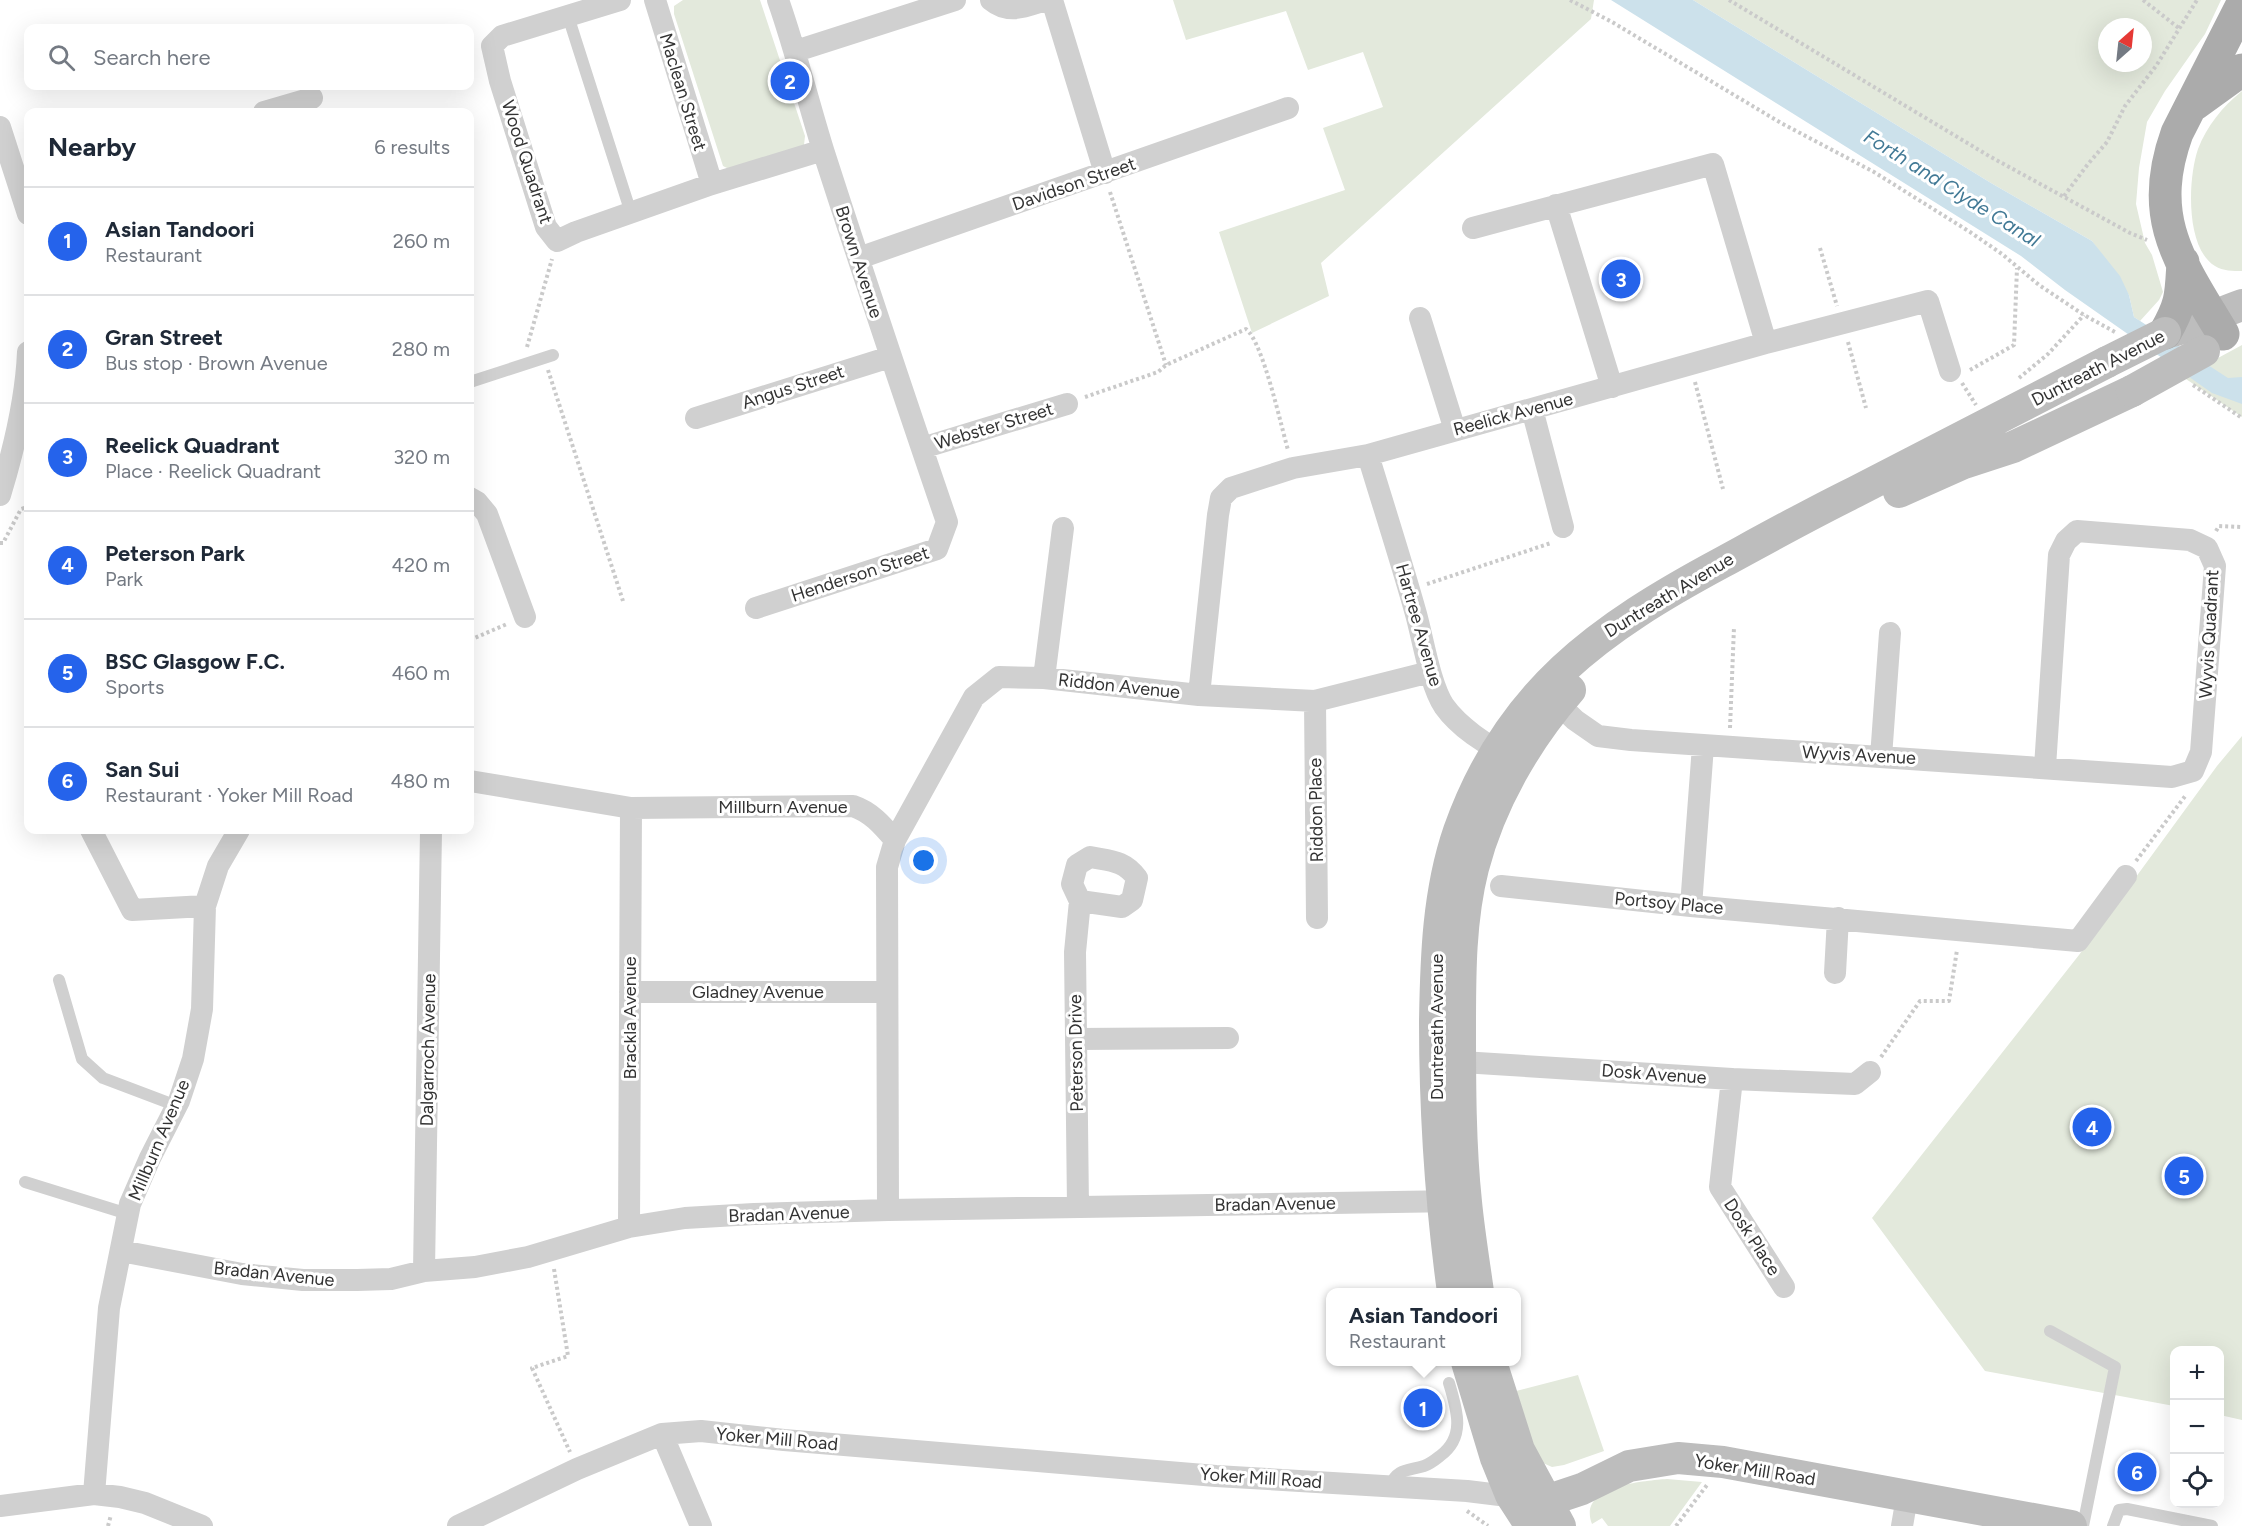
<!DOCTYPE html>
<meta charset="utf-8">
<style>
:root{--surface:#fff;--page:#f2f2f3;--text:#1f2937;--muted:#747a83;--line:#e0e1e3;--accent:#2563eb}
body{margin:0;font-family:Figtree,sans-serif;background:var(--page);color:var(--text)}
.controls{position:absolute;right:18px;bottom:18px;display:grid;overflow:hidden;border-radius:12px;box-shadow:0 6px 24px #0002}
.controls button{width:54px;height:54px;display:grid;place-items:center;padding:0;border:0;border-bottom:2px solid var(--line);background:var(--surface);color:var(--text);font:30px sans-serif}
.compass{position:absolute;left:2098px;top:18px;width:54px;height:54px;border-radius:50%;background:var(--surface);box-shadow:0 6px 24px #0002;rotate:27deg}
.you{position:absolute;left:924px;top:861px;width:21px;height:21px;margin:-15px;border:4px solid #fff;border-radius:50%;background:#1a73e8;box-shadow:0 0 0 9px #1a73e833}
.badge{display:grid;place-items:center;width:39px;height:39px;border-radius:50%;background:var(--accent);color:#fff;font-size:20px;font-weight:700}
.pin{position:absolute;translate:-50% -50%;border:3px solid #fff;box-shadow:0 2px 6px #0006}
.popup{position:absolute;left:1326px;top:1288px;width:195px;height:78px;box-sizing:border-box;display:grid;place-content:center;border-radius:12px;background:var(--surface);filter:drop-shadow(0 2px 4px #0005);font-size:20px;white-space:nowrap;color:var(--muted)}
.popup b{font-size:22px;color:var(--text)}
.popup::after{content:'';position:absolute;left:50%;top:100%;margin-left:-12px;border:12px solid transparent;border-top-color:var(--surface)}
.list{margin:0;padding:0;list-style:none}
h2{display:flex;justify-content:space-between;align-items:center;height:78px;margin:0;padding:0 24px;font-size:26px}
h2 small{font-size:20px;font-weight:400;color:var(--muted)}
.list li{display:grid;grid-template-columns:39px 1fr auto;gap:18px;align-items:center;box-sizing:border-box;height:108px;padding:0 24px;border-top:2px solid var(--line)}
.list b{display:block;font-size:22px;white-space:nowrap}
.list p{margin:0;font-size:20px;white-space:nowrap;color:var(--muted)}
.list em{font-size:20px;font-style:normal;color:var(--muted)}
.icon{flex:none;width:33px;height:33px;fill:none;stroke:currentColor;stroke-width:2;stroke-linecap:round;stroke-linejoin:round}
.map{position:relative;flex:none;width:2242px;height:1526px;overflow:hidden}
.search{position:absolute;background:var(--surface);box-shadow:0 6px 24px #0002;left:24px;top:24px;width:450px;height:66px;display:flex;align-items:center;gap:15px;box-sizing:border-box;padding:0 21px;border-radius:12px;color:var(--muted);font-size:22px}
.panel{position:absolute;background:var(--surface);box-shadow:0 6px 24px #0002;left:24px;top:108px;width:450px;height:726px;border-radius:12px}
.map>svg:first-child{display:block}
</style>
<div class="map">
<svg width="2242" height="1526" viewBox="0 0 2242 1526">
<rect width="100%" height="100%" fill="#fff"/>
<path fill="#e3e9dc" fill-rule="evenodd" d="M683 0H760L805 136 804 145 733 171 723 166 674 14V6Z
M1173 0H1594L1591 19 1321 263 1329 296 1252 333 1219 232 1345 190 1323 128 1383 107 1363 52 1308 70 1286 11 1186 40Z
M1693 0H2221L2205 34 2165 91 2147 122 2139 168 2136 204 2145 243 2152 255 2163 292 2159 300 2140 321 2134 317 2129 295 2092 241 1991 183ZM2107 27H2143V63H2107Z
M2242 91V271C2233 271 2223 271 2215 266 2185 248 2188 178 2198 149 2207 126 2222 107 2242 91Z
M2242 345V417L2183 377Z
M2242 736V1420L2220 1415V1350H2174V1406L1985 1371 1872 1218 2079 955 2217 766Z
M1578 1375 1604 1451 1564 1465 1552 1467 1543 1463 1536 1453 1516 1391Z
M1667 1479 1702 1482 1670 1526H1608L1602 1518 1592 1524C1577 1486 1642 1481 1667 1479Z"/>
<path fill="#cce1eb" d="M1611 0H1693L1991 183 2092 241 2120 276 2129 295 2134 317 2228 378 2242 377V404L2212 393 2065 290 2021 256Z"/>
<g fill="none" stroke-linecap="round" stroke-linejoin="round">
<path stroke="#cacaca" stroke-width="4" stroke-dasharray="3 3" stroke-linecap="butt" d="M1570 0 1612 22 1781 123 1874 172 1970 232 2002 254 2039 285 2084 315 2115 332
M1729 0 1989 156 2130 233 2147 240
M2143 0 2180 29
M1110 192 1166 365
M2064 196 2088 164 2107 142 2125 106 2156 66 2197 0
M1820 248 1837 306
M1848 342 1866 408
M527 347 552 259
M548 370 623 601
M1970 370 2014 345 2017 268
M2019 378 2048 354 2084 315
M1695 382 1723 489
M1962 383 1976 405
M2193 385 2242 418
M1085 397 1158 372 1166 365 1246 329C1263 342 1281 426 1288 450
M2216 531 2219 526 2242 527
M0 543H3L21 509 28 507
M1427 584 1551 543
M470 640 507 624
M1730 728 1734 627
M2136 861 2186 795
M1881 1057 1920 1001H1949L1957 950
M554 1269 568 1356 532 1368 570 1452
M1467 1511 1488 1526
M108 1526 111 1515
M1676 1526 1707 1485"/>
<path stroke="#d0d0d0" stroke-width="12" d="M568 16 631 213
M470 382 553 355
M59 980 82 1059 103 1078 177 1106
M25 1182 128 1214
M2050 1331 2115 1367 2083 1526
M1390 1486C1397 1468 1408 1471 1424 1466 1430 1464 1435 1460 1440 1456 1466 1437 1457 1410 1449 1383
M2113 1526 2119 1510 2127 1509 2212 1526"/>
<path stroke="#d0d0d0" stroke-width="22" d="M620 0 502 36 492 46 500 81 546 227 557 241 576 232 712 184 823 150
M655 0 712 184
M991 0C1009 15 1026 6 1046 0
M1052 0 1105 173
M796 51 955 0
M264 112 312 98
M0 127 28 214
M1556 205 1612 387
M1473 228 1713 164 1766 343
M859 258 1288 108
M1420 318 1455 430
M1532 409 1563 527
M696 418 890 357
M922 448 1067 404
M1368 455C1384 508 1401 560 1416 614 1423 639 1430 685 1444 706 1459 727 1486 745 1509 756
M0 495C14 449 26 400 28 352
M470 498 477 502 487 514 525 617
M756 608 937 549 947 522C905 399 864 277 824 153 808 102 796 51 778 0
M1044 678 1063 528
M1548 694 1575 720 1598 736 1631 740 2172 777 2193 771 2201 752 2215 566 2207 548 2190 540 2077 531 2066 541 2059 555 2045 767
M1199 695 1218 515 1221 498 1231 488 1293 468 1368 455 1766 343 1928 301 1950 371
M1315 701 1317 918
M1881 757 1890 633
M470 781 631 808 853 806C871 812 882 825 895 840L887 867 888 1210
M91 830 132 910 205 906
M895 840 974 697 999 677 1044 678 1199 695 1315 701 1430 672
M1501 886 1691 906 2078 941 2126 876
M1691 906 1703 746
M1835 973 1838 918
M630 992H886
M1076 1039 1228 1038
M1446 1061 1732 1079 1855 1084 1870 1072
M1732 1079 1720 1187 1784 1287
M1078 1207 1075 952 1080 901 1072 884 1077 865 1090 857C1110 861 1124 860 1137 878L1132 900 1122 907 1080 901
M629 1227 631 808
M121 1251 242 1274 303 1280H357L391 1279 424 1271 475 1267 528 1257 629 1227 685 1218 754 1214 888 1210 1457 1201
M424 1271 431 830
M662 1434 701 1526
M94 1494 109 1308 130 1204 150 1158 179 1101 193 1059 202 1009 205 906 218 866 239 830
M0 1506 94 1494 120 1497 145 1503 202 1526
M458 1526 577 1469 662 1434 701 1431 784 1440 1216 1476 1467 1491 1524 1498
M1902 1526 1907 1497"/>
<path stroke="#bdbdbd" stroke-width="32" d="M2165 333C2192 327 2216 314 2242 305
M1899 492 1964 463 2013 447 2132 391
M1453 1292C1441 1203 1435 1113 1435 1022 1436 958 1438 892 1459 831 1508 692 1600 628 1723 562 1767 538 1810 514 1855 492 1939 449 2023 406 2107 362
M1478 1292C1474 1263 1469 1233 1466 1202 1460 1146 1460 1083 1460 1026 1460 973 1460 919 1473 868 1490 803 1526 740 1570 690
M1467 1362 1496 1458 1511 1495 1531 1526
M1491 1362 1519 1450 1560 1526
M1546 1501 1582 1489 1629 1466 1678 1458 1723 1462 2071 1526"/>
<path stroke="#ababab" stroke-width="33" d="M2195 104 2242 70
M2165 333C2182 303 2181 296 2183 262
M2223 334C2180 262 2146 219 2177 133L2242 5"/>
<path stroke="#bdbdbd" stroke-width="32" d="M2107 362 2165 333
M2132 391 2204 351"/>
</g>
<g text-anchor="middle" dominant-baseline="central" stroke-width="6" stroke-linejoin="round" paint-order="stroke">
<g font-size="18" fill="#333" stroke="#fff">
<text transform="translate(683 92) rotate(73)">Maclean Street</text>
<text transform="translate(527 162) rotate(72)">Wood Quadrant</text>
<text transform="translate(1074 184) rotate(-19)">Davidson Street</text>
<text transform="translate(859 262) rotate(72)">Brown Avenue</text>
<text transform="translate(2098 368) rotate(-27)">Duntreath Avenue</text>
<text transform="translate(793 387) rotate(-18)">Angus Street</text>
<text transform="translate(1513 414) rotate(-15)">Reelick Avenue</text>
<text transform="translate(994 426) rotate(-17)">Webster Street</text>
<text transform="translate(860 574) rotate(-18)">Henderson Street</text>
<text transform="translate(1669 595) rotate(-31)">Duntreath Avenue</text>
<text transform="translate(1419 625) rotate(74)">Hartree Avenue</text>
<text transform="translate(2209 634) rotate(-87)">Wyvis Quadrant</text>
<text transform="translate(1119 686) rotate(6)">Riddon Avenue</text>
<text transform="translate(1859 755) rotate(3)">Wyvis Avenue</text>
<text x="783" y="807">Millburn Avenue</text>
<text transform="translate(1316 810) rotate(-91)">Riddon Place</text>
<text transform="translate(1669 903) rotate(5)">Portsoy Place</text>
<text x="758" y="992">Gladney Avenue</text>
<text transform="translate(630 1018) rotate(-90)">Brackla Avenue</text>
<text transform="translate(1437 1027) rotate(-90)">Duntreath Avenue</text>
<text transform="translate(428 1050) rotate(-89)">Dalgarroch Avenue</text>
<text transform="translate(1076 1053) rotate(-91)">Peterson Drive</text>
<text transform="translate(1654 1074) rotate(4)">Dosk Avenue</text>
<text transform="translate(159 1140) rotate(-67)">Millburn Avenue</text>
<text transform="translate(1275 1204) rotate(-1)">Bradan Avenue</text>
<text transform="translate(789 1214) rotate(-2)">Bradan Avenue</text>
<text transform="translate(1752 1237) rotate(57)">Dosk Place</text>
<text transform="translate(274 1274) rotate(6)">Bradan Avenue</text>
<text transform="translate(777 1439) rotate(5)">Yoker Mill Road</text>
<text transform="translate(1755 1470) rotate(9)">Yoker Mill Road</text>
<text transform="translate(1261 1478) rotate(4)">Yoker Mill Road</text>
</g>
<g font-size="20" font-style="italic" fill="#417995" stroke="#fff">
<text transform="translate(1952 188) rotate(32)">Forth and Clyde Canal</text>
</g>
</g>
</svg>
<div class="controls">
<button>+</button>
<button>−</button>
<button><svg class="icon" aria-label="locate" viewBox="0 0 24 24"><circle cx="12" cy="12" r="6"/><path d="M12 2v4M12 18v4M2 12h4M18 12h4"/></svg></button>
</div>
<svg class="compass" viewBox="-18 -18 36 36"><path d="M0-13l5 13h-10z" fill="#e53935"/><path d="M0 13l5-13h-10z" fill="#747a83"/></svg>
<div class="you"></div>
<div class="pin badge" style="left:1423px;top:1408px">1</div>
<div class="popup"><b>Asian Tandoori</b>Restaurant</div>
<div class="pin badge" style="left:790px;top:81px">2</div>
<div class="pin badge" style="left:1621px;top:279px">3</div>
<div class="pin badge" style="left:2092px;top:1127px">4</div>
<div class="pin badge" style="left:2184px;top:1176px">5</div>
<div class="pin badge" style="left:2137px;top:1472px">6</div>
<div class="search"><svg class="icon" aria-label="search" viewBox="0 0 24 24"><circle cx="10" cy="10" r="6"/><path d="M15 15l6 6"/></svg>Search here</div>
<section class="panel">
<h2>Nearby<small>6 results</small></h2>
<ul class="list">
<li><span class="badge">1</span><div><b>Asian Tandoori</b><p>Restaurant</p></div><em>260 m</em></li>
<li><span class="badge">2</span><div><b>Gran Street</b><p>Bus stop · Brown Avenue</p></div><em>280 m</em></li>
<li><span class="badge">3</span><div><b>Reelick Quadrant</b><p>Place · Reelick Quadrant</p></div><em>320 m</em></li>
<li><span class="badge">4</span><div><b>Peterson Park</b><p>Park</p></div><em>420 m</em></li>
<li><span class="badge">5</span><div><b>BSC Glasgow F.C.</b><p>Sports</p></div><em>460 m</em></li>
<li><span class="badge">6</span><div><b>San Sui</b><p>Restaurant · Yoker Mill Road</p></div><em>480 m</em></li>
</ul>
</section>
</div>
